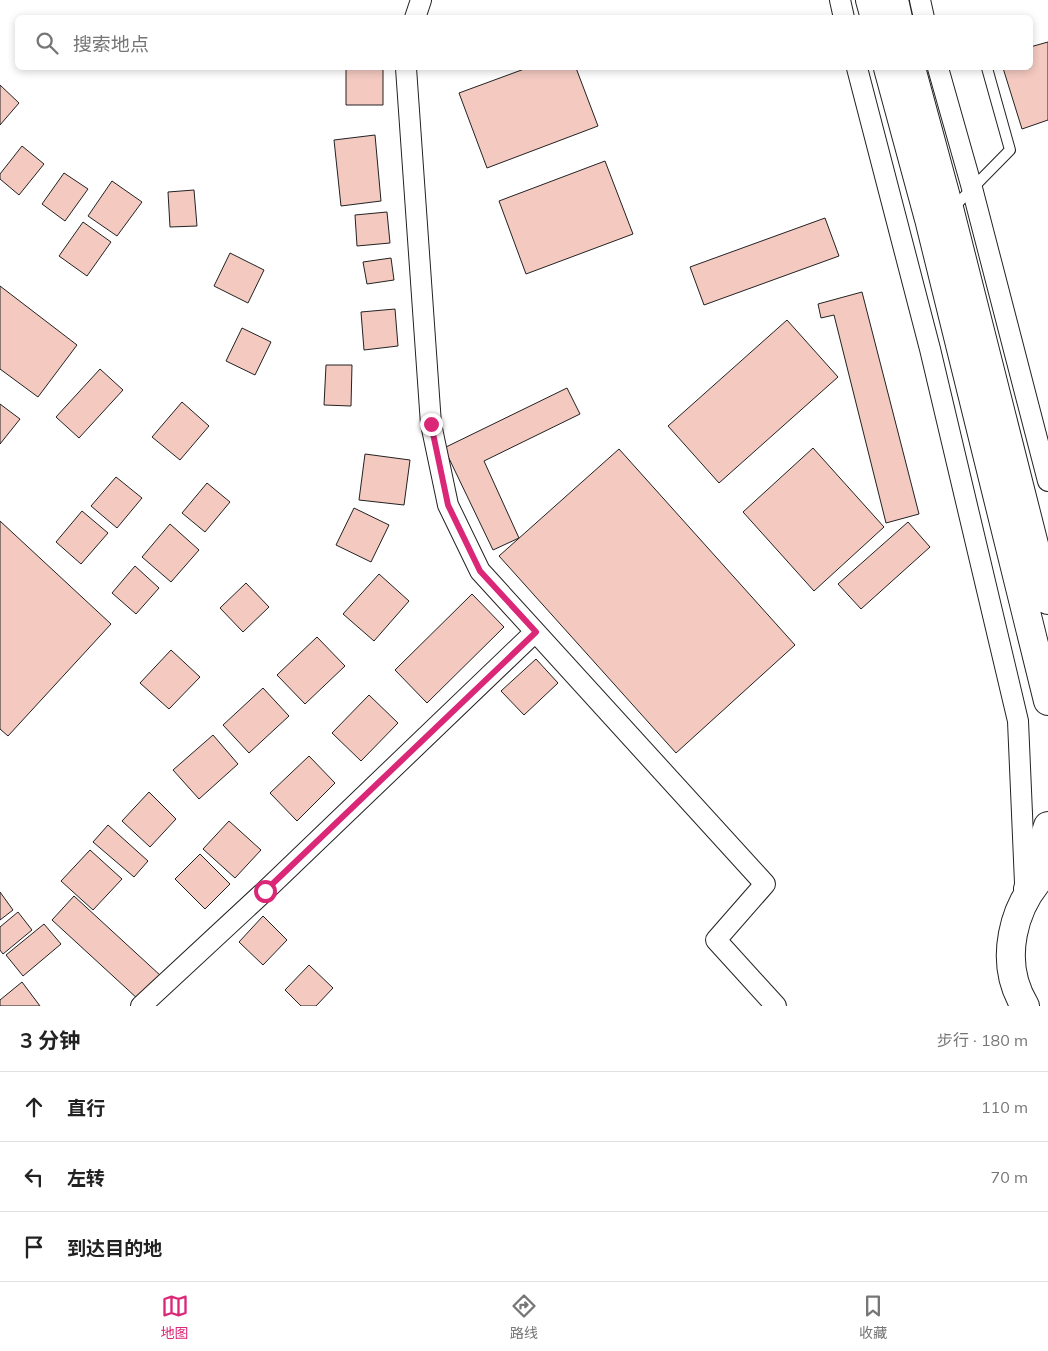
<!DOCTYPE html>
<html lang="zh">
<meta charset="utf-8">
<style>
:root{--surface:#fff;--page:#f2f2f2;--text:#222;--muted:#767676;--line:#e0e0e0;--accent:#db2777}
body{margin:0;font-family:Mulish,"Noto Sans SC",sans-serif;background:var(--page);color:var(--text)}
.stop{position:absolute;width:15px;height:15px;margin:-11px;border:4px solid #db2777;border-radius:50%;background:#fff}
.stop.end{background:#db2777;border-color:#fff;box-shadow:0 1px 5px #0008}
.list{margin:0;padding:0;list-style:none}
h2{display:flex;justify-content:space-between;align-items:center;height:65px;margin:0;padding:0 20px;font-size:21px}
h2 small{font-size:16px;font-weight:400;color:var(--muted)}
.list li{display:grid;grid-template-columns:32px 1fr auto;gap:15px;align-items:center;box-sizing:border-box;height:70px;padding:0 20px;border-top:1px solid var(--line)}
.list b{display:block;font-size:19px;white-space:nowrap}
.list em{font-size:16px;font-style:normal;color:var(--muted)}
.icon{flex:none;width:28px;height:28px;fill:none;stroke:currentColor;stroke-width:2;stroke-linecap:round;stroke-linejoin:round}
.map{position:relative;flex:none;width:1048px;height:1006px;overflow:hidden}
.search{position:absolute;background:var(--surface);box-shadow:0 2px 8px #0003;left:15px;right:15px;top:15px;height:55px;display:flex;align-items:center;gap:12px;box-sizing:border-box;padding:0 18px;border-radius:8px;color:var(--muted);font-size:19px}
.sheet{height:275px;background:var(--surface)}
nav{display:flex;justify-content:space-around;align-items:center;box-sizing:border-box;height:70px;border-top:1px solid var(--line);background:var(--surface);font-size:14px;color:var(--muted)}
nav a{display:grid;justify-items:center;gap:2px}
nav .on{color:var(--accent)}
.map>svg:first-child{display:block}
</style>
<div class="map">
<svg width="1048" height="1006" viewBox="0 0 1048 1006">
<rect width="100%" height="100%" fill="#fff"/>
<path fill="#f3c9c0" stroke="#222" d="M1048 42V120L1022 129 1003 68H1030V47Z
M346 68H383V105H346Z
M527 68H576L598 126 487 168 459 93Z
M0 85 19 103 0 125Z
M375 135 381 201 341 206 334 140Z
M22 146 44 164 19 195 0 179V174Z
M605 161 633 234 526 274 499 201Z
M64 173 88 189 65 221 42 204Z
M112 181 142 202 117 236 88 216Z
M194 190 197 226 170 227 168 192Z
M387 212 390 243 357 246 355 215Z
M825 218 839 256 704 305 690 267Z
M83 222 111 242 87 276 59 256Z
M230 253 264 270 248 303 214 286Z
M391 258 394 280 367 284 363 262Z
M0 286 77 345 38 397 0 369Z
M862 292 919 514 886 523 834 315 821 318 818 304Z
M395 309 398 346 364 350 361 312Z
M787 320 838 377 719 483 668 426Z
M242 328 271 342 255 375 226 361Z
M326 365H352L351 406 324 405Z
M100 369 123 390 79 438 56 417Z
M567 388 580 414 484 461 519 538 493 550 444 448Z
M182 402 209 426 180 460 152 437Z
M0 404 20 419 0 444Z
M813 448 884 527 814 591 743 512Z
M619 449 795 645 676 753 499 556Z
M365 454 410 460 404 505 359 500Z
M116 477 142 498 117 528 91 506Z
M207 483 230 502 205 532 182 513Z
M354 508 389 525 371 562 336 545Z
M82 511 108 533 81 564 56 542Z
M0 521 111 624 8 736 0 729Z
M908 522 930 547 861 609 838 584Z
M170 524 199 550 171 582 142 557Z
M135 566 159 588 136 614 112 593Z
M379 574 409 601 374 641 343 614Z
M246 583 269 607 243 632 220 608Z
M472 594 504 627 427 703 395 670Z
M317 637 345 666 305 704 277 675Z
M171 650 200 677 169 709 140 683Z
M536 659 558 683 524 715 501 691Z
M263 688 289 716 249 753 223 725Z
M369 695 398 723 361 761 332 733Z
M213 735 238 764 199 799 173 770Z
M309 756 335 783 297 821 270 793Z
M149 792 176 819 150 847 122 821Z
M229 821 261 850 235 878 203 849Z
M108 825 148 861 134 877 93 842Z
M90 850 122 879 93 910 61 881Z
M200 854 230 884 205 909 175 879Z
M0 892 13 910 0 920Z
M74 896 161 976 139 1000 52 920Z
M18 912 32 930 3 954 0 950V927Z
M263 916 287 940 263 965 239 942Z
M44 924 61 944 23 976 6 955Z
M309 965 333 988 316 1006H301L285 990Z
M22 982 40 1006H0V1000Z"/>
<g fill="none" stroke-linecap="round" stroke-linejoin="round">
<defs>
<path id="lane" d="M952 209 1010 150 987 68"/>
<path id="street" d="M840 0 844 18
M920 0 924 18
M415 18 421 0
M406 68 431 424 448 505 480 571 765 884 716 940 776 1006
M857 68 930 349 1018 721 1025 883
M938 68 972 188 1048 481
M141 1006 265 891 535 632"/>
<path id="primary" d="M870 0 875 18
M894 0 898 18
M888 68 929 219 1048 701
M911 68 950 212 1048 600
M1028 889 1048 826
M1025 1006C998 962 1012 904 1048 870"/>
</defs>
<use href="#lane" stroke="#222" stroke-width="12"/>
<use href="#street" stroke="#222" stroke-width="22"/>
<use href="#primary" stroke="#222" stroke-width="30"/>
<use href="#lane" stroke="#fff" stroke-width="10"/>
<use href="#street" stroke="#fff" stroke-width="20"/>
<use href="#primary" stroke="#fff" stroke-width="28"/>
</g>
<g fill="none" stroke-linecap="round" stroke-linejoin="round">
<path stroke="#db2777" stroke-width="6" d="M265 891 536 632 480 571 448 505 431 424"/>
</g>
</svg>
<div class="stop" style="left:265px;top:891px"></div>
<div class="stop end" style="left:431px;top:424px"></div>
<div class="search"><svg class="icon" aria-label="search" viewBox="0 0 24 24"><circle cx="10" cy="10" r="6"/><path d="M15 15l6 6"/></svg>搜索地点</div>
</div>
<section class="sheet">
<h2>3 分钟<small>步行 · 180 m</small></h2>
<ul class="list">
<li><svg class="icon" aria-label="ahead" viewBox="0 0 24 24"><path d="M12 20V5M6 11l6-6 6 6"/></svg><div><b>直行</b></div><em>110 m</em></li>
<li><svg class="icon" aria-label="left" viewBox="0 0 24 24"><path d="M17 20v-9H6M10 6l-5 5 5 5"/></svg><div><b>左转</b></div><em>70 m</em></li>
<li><svg class="icon" aria-label="arrive" viewBox="0 0 24 24"><path d="M6 21V4h12l-3 4 3 4H6"/></svg><div><b>到达目的地</b></div></li>
</ul>
</section>
<nav>
<a class="on"><svg class="icon" aria-label="map" viewBox="0 0 24 24"><path d="M3 6l6-2 6 2 6-2v14l-6 2-6-2-6 2zM9 4v14M15 6v14"/></svg>地图</a>
<a><svg class="icon" aria-label="directions" viewBox="0 0 24 24"><path d="M12 3l9 9-9 9-9-9zM9 14v-3h6M13 9l2 2-2 2"/></svg>路线</a>
<a><svg class="icon" aria-label="saved" viewBox="0 0 24 24"><path d="M7 4h10v16l-5-4-5 4z"/></svg>收藏</a>
</nav>
